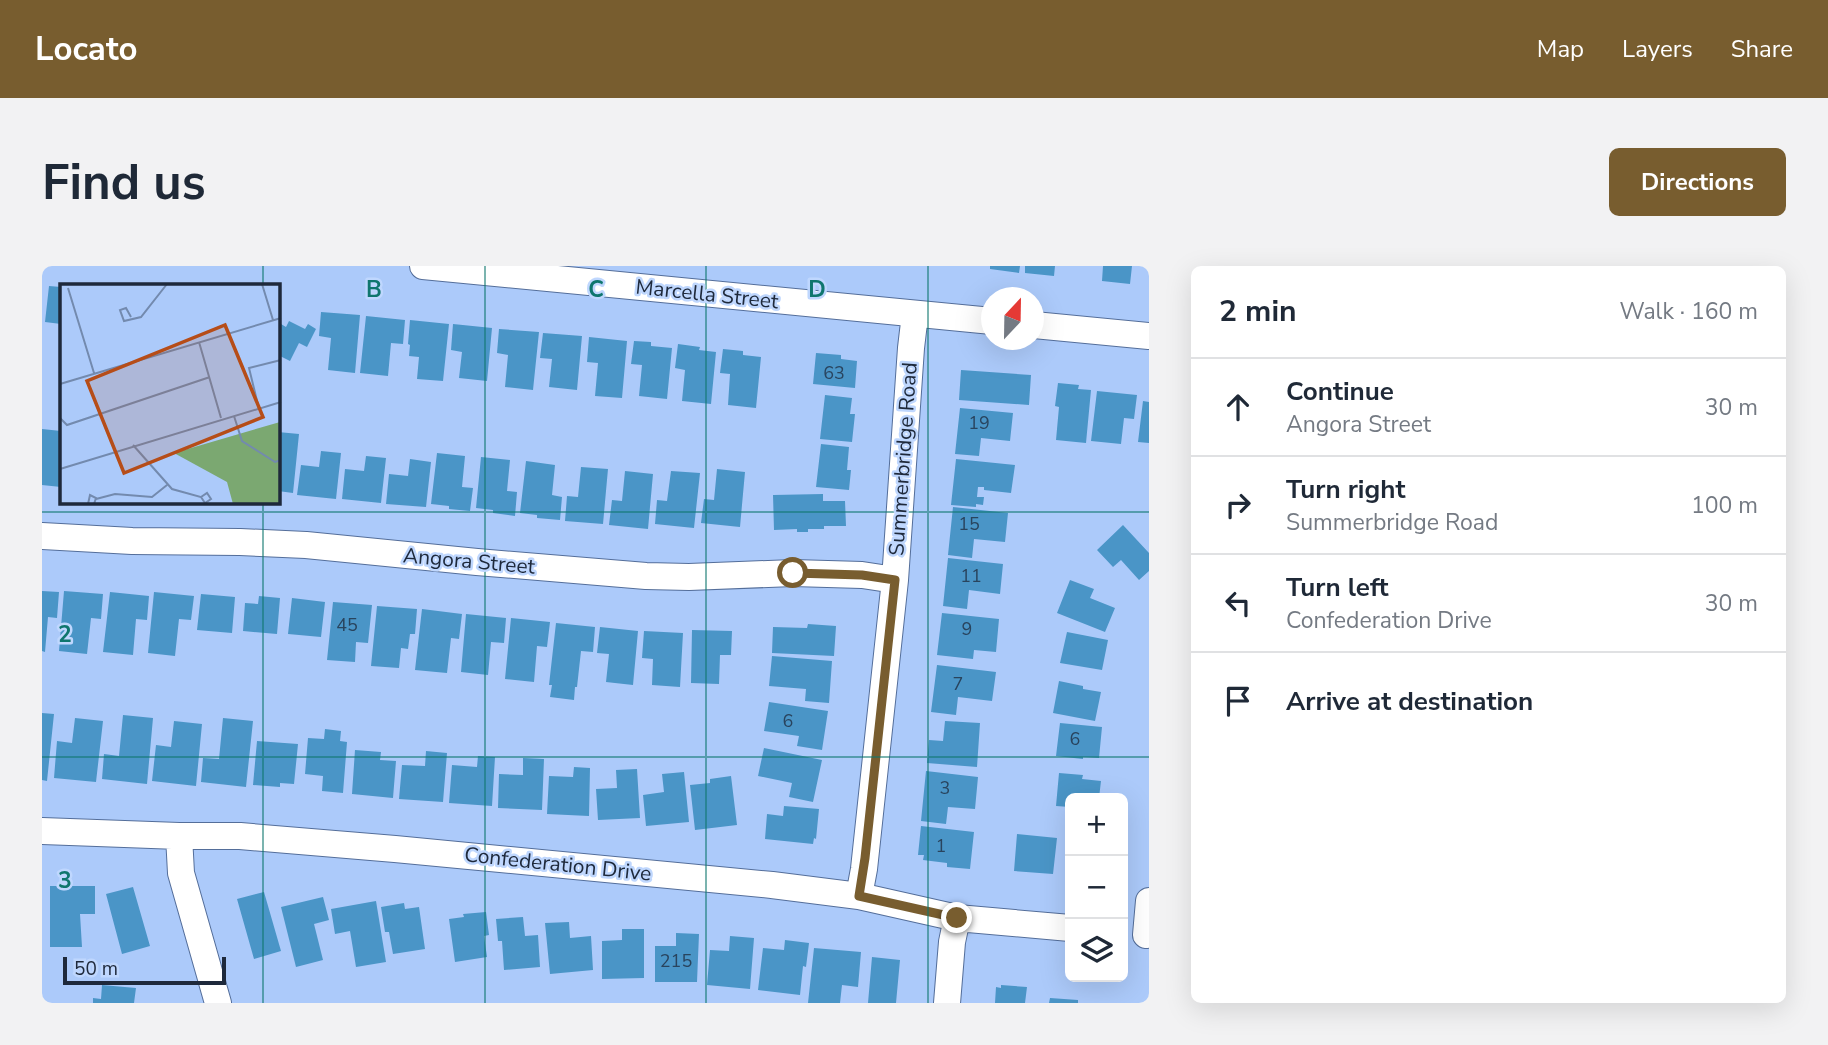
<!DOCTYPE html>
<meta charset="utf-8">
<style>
:root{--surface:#fff;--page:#f2f2f3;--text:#1f2937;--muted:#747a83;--line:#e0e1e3;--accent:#785d2f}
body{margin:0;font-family:"Nunito Sans",sans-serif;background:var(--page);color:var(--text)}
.controls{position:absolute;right:21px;bottom:21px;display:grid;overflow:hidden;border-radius:10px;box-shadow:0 7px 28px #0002}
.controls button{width:63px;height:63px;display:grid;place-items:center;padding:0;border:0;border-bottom:2px solid var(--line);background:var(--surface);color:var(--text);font:35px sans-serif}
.compass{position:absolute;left:939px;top:21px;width:63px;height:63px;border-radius:50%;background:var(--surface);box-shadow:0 7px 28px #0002;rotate:22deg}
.scale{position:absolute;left:21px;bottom:18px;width:163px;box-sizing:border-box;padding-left:7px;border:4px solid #1e293b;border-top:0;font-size:19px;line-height:24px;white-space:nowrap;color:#1e293b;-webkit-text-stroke:5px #bfd7fe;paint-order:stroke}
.stop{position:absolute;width:21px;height:21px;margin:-16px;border:5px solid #785d2f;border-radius:50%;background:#fff}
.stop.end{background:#785d2f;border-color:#fff;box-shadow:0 2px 7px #0008}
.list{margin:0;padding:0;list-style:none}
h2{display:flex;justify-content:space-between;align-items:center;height:91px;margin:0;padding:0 28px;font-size:30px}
h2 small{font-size:23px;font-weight:400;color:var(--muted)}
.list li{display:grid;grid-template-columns:46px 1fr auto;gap:21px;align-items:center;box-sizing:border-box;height:98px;padding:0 28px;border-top:2px solid var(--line)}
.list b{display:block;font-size:26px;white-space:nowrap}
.list p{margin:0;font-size:23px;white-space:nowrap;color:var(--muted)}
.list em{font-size:23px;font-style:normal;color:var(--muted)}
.icon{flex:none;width:38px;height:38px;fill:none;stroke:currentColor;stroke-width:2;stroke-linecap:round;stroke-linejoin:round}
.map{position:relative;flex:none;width:1107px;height:737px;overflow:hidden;border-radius:10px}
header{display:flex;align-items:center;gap:42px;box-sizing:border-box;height:98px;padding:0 35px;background:var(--accent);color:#fff}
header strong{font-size:33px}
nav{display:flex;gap:38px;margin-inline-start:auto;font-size:24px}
.intro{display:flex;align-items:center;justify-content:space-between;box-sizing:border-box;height:168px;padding:0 42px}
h1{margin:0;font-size:49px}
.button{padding:18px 32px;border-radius:10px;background:var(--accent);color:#fff;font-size:24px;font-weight:700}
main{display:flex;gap:42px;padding:0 42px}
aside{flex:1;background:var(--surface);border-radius:10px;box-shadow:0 7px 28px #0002}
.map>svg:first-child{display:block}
</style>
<header>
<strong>Locato</strong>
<nav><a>Map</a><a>Layers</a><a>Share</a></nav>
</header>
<div class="intro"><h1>Find us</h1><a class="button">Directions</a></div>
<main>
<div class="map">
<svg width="1107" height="737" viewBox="0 0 1107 737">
<rect width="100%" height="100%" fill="#accafa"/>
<path fill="#4a95c7" d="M948 0H978L977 7 948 3Z
M983 0H1013L1012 10 983 7Z
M1061 0H1090L1088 18 1060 15Z
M7 20 19 21V58L3 56Z
M279 46 318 49 313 107 286 104 289 72 277 70Z
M324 50 363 54 361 78 349 77 346 110 318 107Z
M368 54 407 58 401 115 375 113 377 91 367 90 368 79 366 78Z
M247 55 263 63 266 58 274 63 265 81 257 77 248 95 236 89V64L239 58 244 61Z
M411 58 450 62 445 115 417 112 420 86 409 84Z
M457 63 497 66 491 124 463 121 466 89 455 87Z
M501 67 540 70 535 124 507 121 510 93 498 92Z
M547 71 585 75 580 132 553 130 556 97 545 96Z
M592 75 609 76V80L630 82 625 133 597 130 600 99 589 98Z
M636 78 658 81 657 84 674 86 669 138 640 135 643 104 633 102Z
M681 83 701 85V89L719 91 714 142 686 139 688 108 678 107Z
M774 87 799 89V93L815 95 813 122 771 118Z
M919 104 989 109 987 139 917 134Z
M1016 117 1037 119 1036 123 1049 124 1044 177 1014 174 1017 141 1013 140Z
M1055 125 1095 129 1092 153 1082 152 1079 178 1049 175Z
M783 129 810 132 808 148H813L810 176 778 173Z
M1101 135 1107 136V177L1096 176Z
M918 142 971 147 968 175 939 172 937 190 913 188Z
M0 163 19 165V221L0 219Z
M236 166 257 168 251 227 236 225Z
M779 178 807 181 805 204H809L807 224 774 221Z
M279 185 299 187 294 233 255 229 259 199 277 201Z
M395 187 423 190 420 221 431 222 428 245 407 243V240L389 238Z
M324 190 344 192 339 237 300 233 303 203 322 205Z
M439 191 468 194 465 225 475 226 473 250 451 247V244L434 242Z
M368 193 389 196 384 241 344 238 347 208 366 210Z
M914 193 973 199 969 227 942 224V221H936L935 231H942L941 239 934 238V241L909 239Z
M484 195 513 199 510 229 520 231 518 254 495 252V249L478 247Z
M539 201 566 203 561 258 523 255 525 230 536 231Z
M675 203 703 206 698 261 659 257 662 233 672 234Z
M583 205 611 208 606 263 567 259 570 234 580 235Z
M629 205 658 207 652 262 613 258 615 234 625 235Z
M781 228V235H803L804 260H782V263H766V266H755V263L732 264 731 229Z
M911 241 966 247 963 276 932 273 930 292 906 289Z
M1081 259 1107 287V305L1097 314 1079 294 1071 301 1055 284Z
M906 292 961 298 958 328 927 324 925 343 901 340Z
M1028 314 1052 323 1048 332 1073 342 1063 366 1015 347Z
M0 325 17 326 15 352 6 351 3 386 0 385Z
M22 325 61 328 59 353 49 352 45 388 17 385Z
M68 326 107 330 105 354 94 353 91 389 61 386Z
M112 326 152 330 149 354 137 353 133 390 106 387Z
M159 328 193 331 190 367 155 364Z
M217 330 238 332 235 368 201 365 203 337 216 338Z
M250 332 283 336 279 371 246 368Z
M291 336 330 339 326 377 314 376 313 396 285 394Z
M335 340 375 343 373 368H368L366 383 359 382 357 402 329 400Z
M380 343 420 348 417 373 409 372 405 407 373 404Z
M900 347 957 353 954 386 932 384 931 393 895 389Z
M424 348 464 352 462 377 449 376 446 409 419 406Z
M469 352 508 356 505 381 495 380 492 416 463 413Z
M514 357 553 361 551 386 539 385 535 421H533L532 434 508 431 510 419H507Z
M766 358 794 360 792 390 730 387 731 361 765 362Z
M558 361 596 365 591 419 564 416 567 388 555 387Z
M650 364 690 365 689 389H678L677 418 649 417Z
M602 365 641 367 638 421 610 419 611 393 600 392Z
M1025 366 1066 374 1060 404 1018 397Z
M730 390 790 395 787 437 763 435 764 423 727 420Z
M895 399 954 406 950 435 916 431 914 449 889 446Z
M1017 415 1041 420V423L1059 426 1053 455 1011 447Z
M727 436 786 445 780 484 755 480 757 470 722 465Z
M0 447 12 448 5 515 0 514Z
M81 449 111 452 105 518 60 513 62 488 77 490Z
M33 452 61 455 54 516 12 512 15 475 30 477Z
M181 452 211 455 204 521 159 516 161 492 177 493Z
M132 455 160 458 154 520 110 515 114 479 129 481Z
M903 455 938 457 935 501 885 497 887 474 901 475Z
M1018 457 1060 461 1057 492 1041 491V493L1014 490Z
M283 463 299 465 298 475 305 476 301 527 280 525 281 510 263 508 266 472 282 473Z
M215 475 256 478 252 518 238 517V521L211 519Z
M722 482 780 494 771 536 747 531 750 517 716 510Z
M313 484 339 486 338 494 354 495 351 532 310 528Z
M384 485 405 487 401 536 357 533 360 499 383 500Z
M436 490 453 491 450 540 407 537 410 499 435 501Z
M481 492 502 493 500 544 456 542 457 508 481 509Z
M532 501 548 502 547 550 505 548 507 510 531 511Z
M595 503 598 552 556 554 554 523 575 522 574 504Z
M884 505 936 511 933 543 906 541 904 558 879 555Z
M642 506 647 556 604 560 601 529 622 526 620 508Z
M1017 507 1041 509 1040 513 1059 515 1057 532H1028V541L1014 540Z
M689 510 695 559 653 564 648 519 668 517V513Z
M742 540 777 543 774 573 772 572 771 578 723 573 725 548 741 550Z
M879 560 932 566 928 603 905 601V597L881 594 882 589H876Z
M975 568 1015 572 1011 608 972 605Z
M8 620H53V648H38L40 681H8Z
M91 621 108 680 80 688 64 628Z
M222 626 239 685 212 693 195 633Z
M281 631 287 654 272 658 281 694 254 701 239 641Z
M334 635 344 696 314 701 308 665 293 668 289 643Z
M362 637 363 643 377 641 383 683 351 688 347 666H343L339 641Z
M444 646 447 669 442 670 445 691 413 696 407 653 422 651 421 648Z
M481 651 483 670 496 669 498 701 462 704 460 675H456L454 653Z
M527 656 528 672 549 670 551 704 508 708 503 657Z
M580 663H602V712L560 713V675L580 674Z
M634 667 657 668 655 716H613V680H634Z
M688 670 712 672 708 723 665 719 668 684 687 685Z
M743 674 767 677 764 701 761 700 758 729 716 724 721 682 742 684Z
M772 682 819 686 816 721 800 719 798 737H766Z
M830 691 858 694 854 737H826Z
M60 719 94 722 92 737H51V732L59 733Z
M959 719 985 721 983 737H953L954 721 959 722Z
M1008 732 1036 734V737H1007Z"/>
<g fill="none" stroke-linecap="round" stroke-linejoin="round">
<defs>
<path id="minor" d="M381 0 950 55
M992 59 1107 70
M0 270 90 275 198 276 264 279 435 296 604 310 647 311 751 307 820 309 853 314
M0 565 137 570H198L353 583 730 619 817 630 915 652 1028 662
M137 570 139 607 176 737
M817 630 822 603 853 314 869 82 873 48
M1104 669 1107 635
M905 737 910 676 915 652"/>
</defs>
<use href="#minor" stroke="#546e9a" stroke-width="28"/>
<use href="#minor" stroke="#fff" stroke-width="26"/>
</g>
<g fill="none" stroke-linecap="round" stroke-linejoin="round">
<path stroke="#785d2f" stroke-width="9" d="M751 307 820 309 853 314 823 592 817 630 915 652"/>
</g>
<path fill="none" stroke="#0f766e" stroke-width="2" stroke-opacity="0.55" d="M221 0V19M443 0V737M664 0V737M886 0V737M221 236V737M0 246H1107M0 491H1107"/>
<g text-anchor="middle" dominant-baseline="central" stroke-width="5" stroke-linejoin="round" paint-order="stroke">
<g font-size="18" fill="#29445e">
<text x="792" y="107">63</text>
<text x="937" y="157">19</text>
<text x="927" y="258">15</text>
<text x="929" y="310">11</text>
<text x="305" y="359">45</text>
<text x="925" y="363">9</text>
<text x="916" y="418">7</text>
<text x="746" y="455">6</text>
<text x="1033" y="473">6</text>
<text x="903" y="522">3</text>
<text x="899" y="580">1</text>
<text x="634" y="695">215</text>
</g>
<g font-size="21" fill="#1e293b" stroke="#bfd7fe">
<text transform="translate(665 28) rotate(6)">Marcella Street</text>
<text transform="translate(861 193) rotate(-86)">Summerbridge Road</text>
<text transform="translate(427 295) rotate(5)">Angora Street</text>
<text transform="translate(516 598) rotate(6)">Confederation Drive</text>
</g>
</g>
<g transform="translate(18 18)">
<rect width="220" height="220" fill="#accafa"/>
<path d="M220 138V220H173L167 198 114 169Z" fill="#7ba871"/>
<path fill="none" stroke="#738aae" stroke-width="2" d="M202 0 213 36M8 4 34 89M71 33 66 24 60 26 64 37 81 33 107 0M139 58 161 134M0 100 221 34M199 125 189 84 221 76M174 132 182 157 215 178 221 176M0 134 7 141 150 93M73 161 112 205 141 213 145 219 151 215 147 209 141 213M0 185 221 118M36 215 55 210 92 213 107 201M28 220 30 211 36 214 34 220"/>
<path fill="#b64d18" fill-opacity="0.15" stroke="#b64d18" stroke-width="3.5" d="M165 41 203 133 64 189 27 97Z"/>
<rect width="220" height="220" fill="none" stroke="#1e293b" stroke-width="3.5"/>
</g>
<g font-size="23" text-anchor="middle" font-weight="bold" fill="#0f766e" stroke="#bfd7fe" stroke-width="5" stroke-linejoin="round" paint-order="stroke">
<text x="332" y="31">B</text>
<text x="554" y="31">C</text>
<text x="775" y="31">D</text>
<text x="23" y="376">2</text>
<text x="23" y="622">3</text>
</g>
</svg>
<div class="controls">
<button>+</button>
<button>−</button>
<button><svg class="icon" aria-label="layers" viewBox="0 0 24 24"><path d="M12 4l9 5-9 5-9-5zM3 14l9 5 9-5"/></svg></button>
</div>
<svg class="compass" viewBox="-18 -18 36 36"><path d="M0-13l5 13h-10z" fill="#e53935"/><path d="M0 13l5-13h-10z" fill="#747a83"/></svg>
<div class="scale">50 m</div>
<div class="stop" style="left:751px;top:307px"></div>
<div class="stop end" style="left:915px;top:652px"></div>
</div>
<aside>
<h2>2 min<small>Walk · 160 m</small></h2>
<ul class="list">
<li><svg class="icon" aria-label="ahead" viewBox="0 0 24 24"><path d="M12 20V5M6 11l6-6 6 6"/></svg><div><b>Continue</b><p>Angora Street</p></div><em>30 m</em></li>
<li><svg class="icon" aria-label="right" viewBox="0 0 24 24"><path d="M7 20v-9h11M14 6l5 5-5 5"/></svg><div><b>Turn right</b><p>Summerbridge Road</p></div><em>100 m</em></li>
<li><svg class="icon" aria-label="left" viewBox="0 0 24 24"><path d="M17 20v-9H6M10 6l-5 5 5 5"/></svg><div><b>Turn left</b><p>Confederation Drive</p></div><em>30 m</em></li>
<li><svg class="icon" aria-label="arrive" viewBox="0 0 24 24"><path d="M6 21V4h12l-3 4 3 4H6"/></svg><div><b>Arrive at destination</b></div></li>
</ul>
</aside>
</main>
